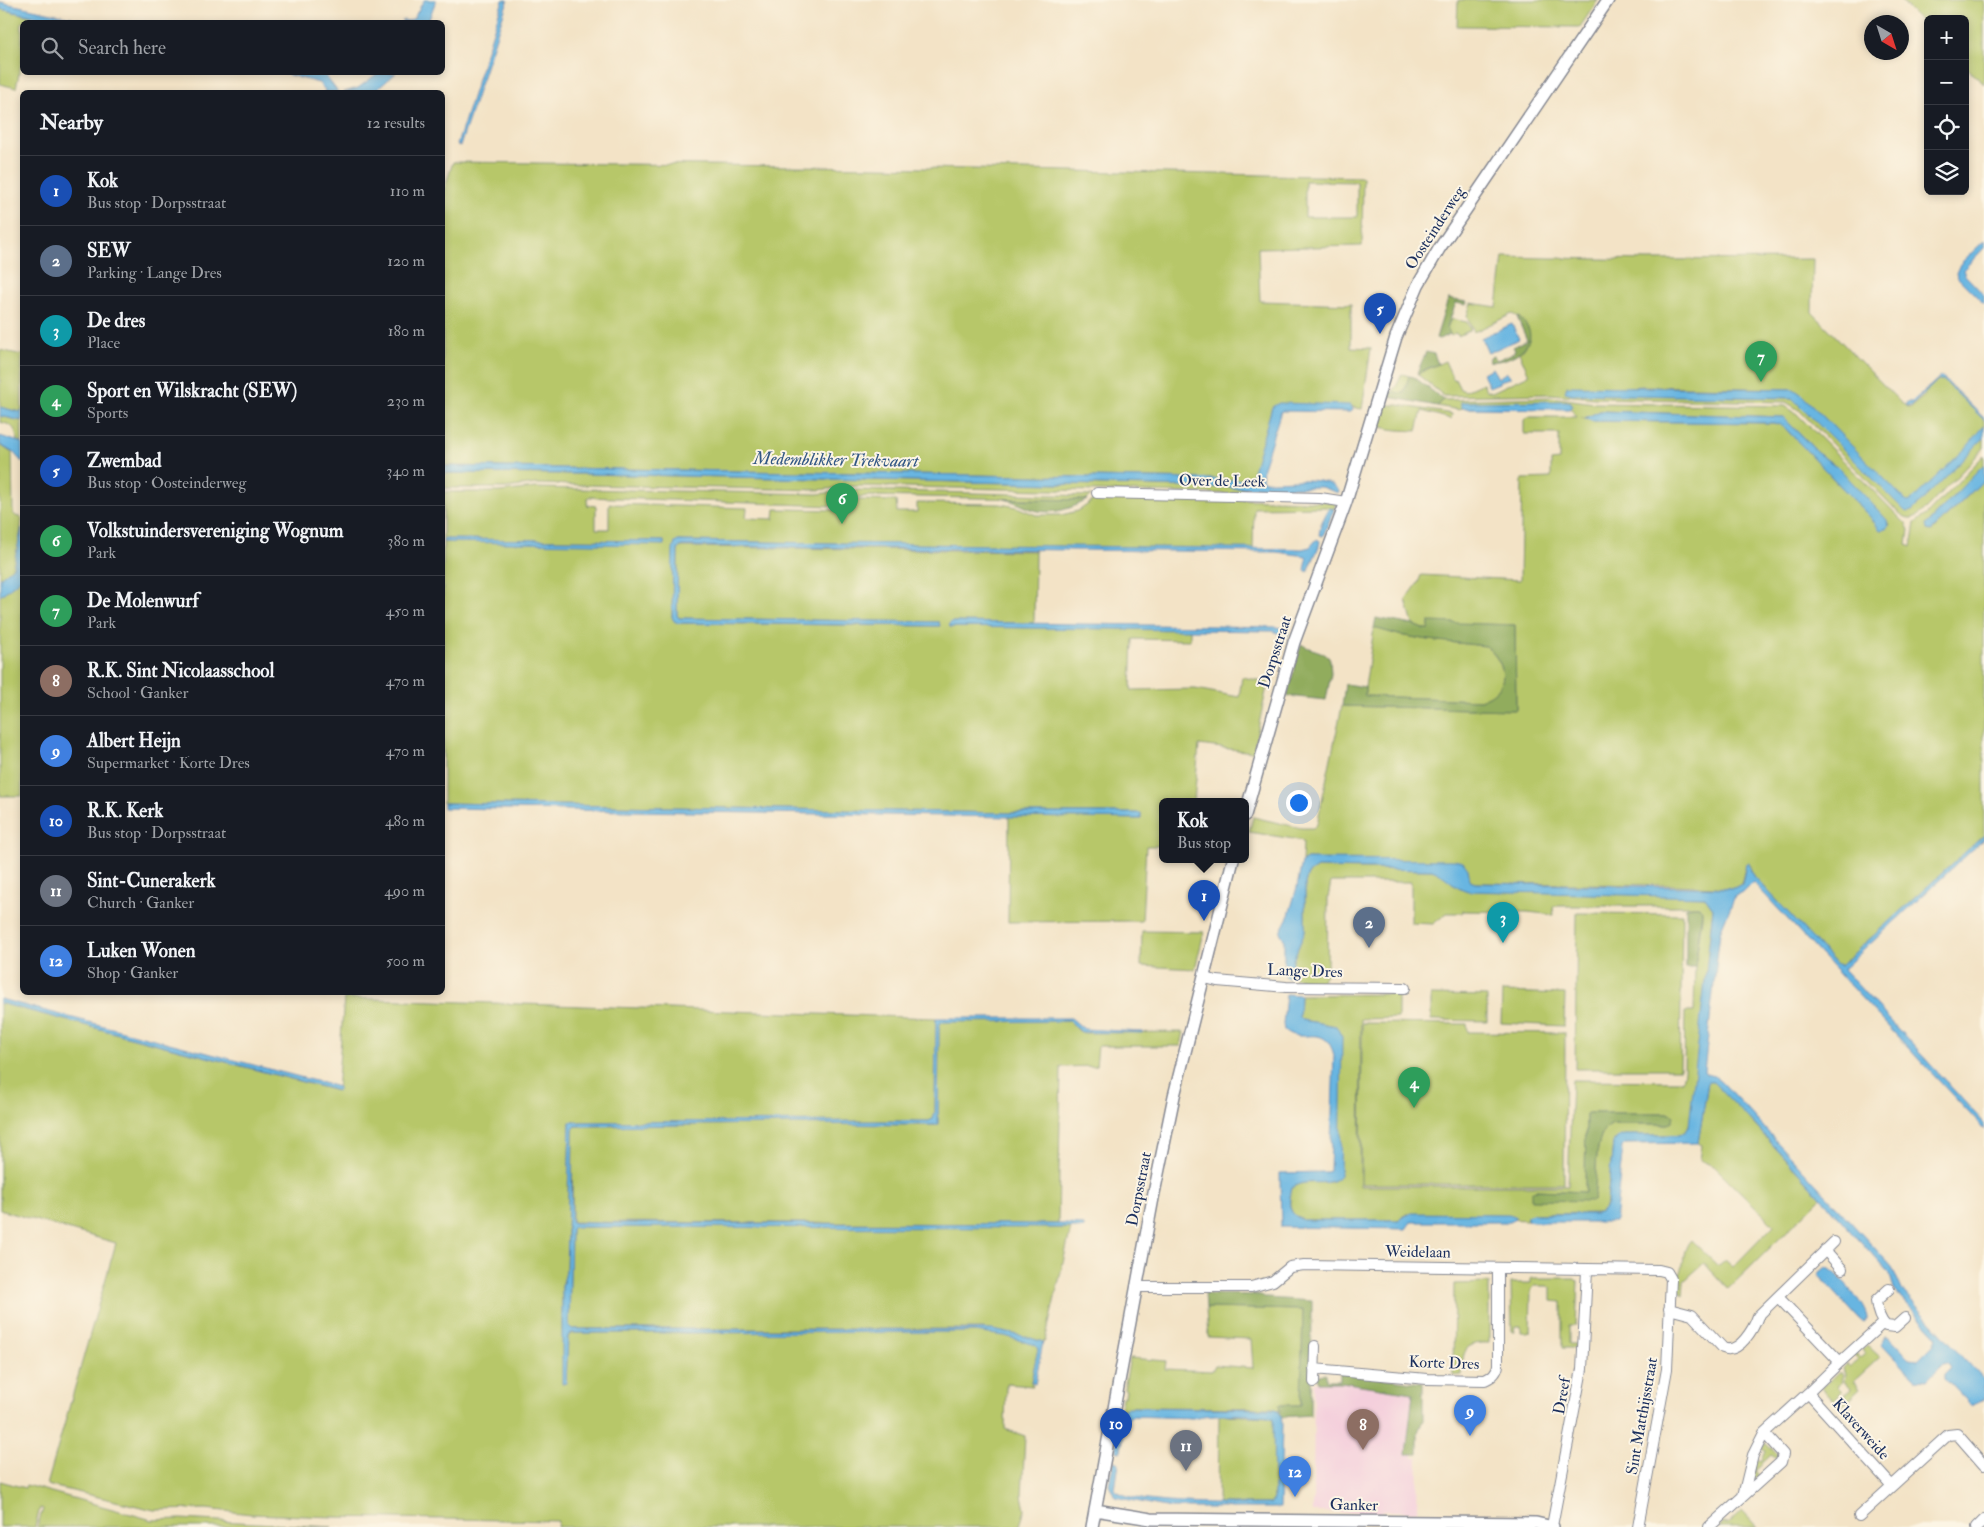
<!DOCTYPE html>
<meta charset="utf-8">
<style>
:root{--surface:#171b24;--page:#242831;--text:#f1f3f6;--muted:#9ea1a6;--line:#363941;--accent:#d1495b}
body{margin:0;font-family:"IM FELL Double Pica",serif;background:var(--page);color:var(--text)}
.controls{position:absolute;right:15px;top:15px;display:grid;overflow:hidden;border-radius:8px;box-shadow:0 2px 8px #0003}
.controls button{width:45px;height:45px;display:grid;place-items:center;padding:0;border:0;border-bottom:1px solid var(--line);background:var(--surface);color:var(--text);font:25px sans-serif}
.compass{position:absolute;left:1864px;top:15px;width:45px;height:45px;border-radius:50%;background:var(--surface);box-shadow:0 2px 8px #0003;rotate:141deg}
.you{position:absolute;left:1298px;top:802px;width:18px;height:18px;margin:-12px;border:4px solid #fff;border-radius:50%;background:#1a73e8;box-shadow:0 0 0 8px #1a73e833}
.badge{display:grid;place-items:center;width:32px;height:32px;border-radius:50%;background:var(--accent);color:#fff;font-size:16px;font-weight:700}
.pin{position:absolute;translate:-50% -41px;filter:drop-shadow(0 1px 2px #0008)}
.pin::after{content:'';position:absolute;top:26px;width:18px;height:15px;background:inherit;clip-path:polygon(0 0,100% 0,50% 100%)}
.popup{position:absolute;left:1159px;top:798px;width:90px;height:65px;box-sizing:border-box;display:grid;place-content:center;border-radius:8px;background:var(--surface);filter:drop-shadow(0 1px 4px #0005);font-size:16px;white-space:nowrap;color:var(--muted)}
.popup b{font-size:19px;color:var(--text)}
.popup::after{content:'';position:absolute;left:50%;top:100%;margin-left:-10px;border:10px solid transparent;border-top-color:var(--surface)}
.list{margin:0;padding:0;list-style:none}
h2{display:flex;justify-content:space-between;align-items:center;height:65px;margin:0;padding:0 20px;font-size:21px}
h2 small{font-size:16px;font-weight:400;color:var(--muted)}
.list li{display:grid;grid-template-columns:32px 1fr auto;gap:15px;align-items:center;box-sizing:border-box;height:70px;padding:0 20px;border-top:1px solid var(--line)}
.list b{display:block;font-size:19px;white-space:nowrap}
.list p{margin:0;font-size:16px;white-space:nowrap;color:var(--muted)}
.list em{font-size:16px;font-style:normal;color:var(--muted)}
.icon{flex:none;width:28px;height:28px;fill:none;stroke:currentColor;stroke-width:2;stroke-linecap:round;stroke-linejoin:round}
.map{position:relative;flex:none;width:1984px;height:1527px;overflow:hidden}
.search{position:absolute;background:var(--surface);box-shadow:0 2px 8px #0003;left:20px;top:20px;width:425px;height:55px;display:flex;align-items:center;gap:12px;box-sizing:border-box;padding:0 18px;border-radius:8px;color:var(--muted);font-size:19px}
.panel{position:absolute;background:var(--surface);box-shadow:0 2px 8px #0003;left:20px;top:90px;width:425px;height:905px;border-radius:8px}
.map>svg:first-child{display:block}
</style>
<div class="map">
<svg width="1984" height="1527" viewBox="0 0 1984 1527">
<rect width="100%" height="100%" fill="#fcf5e5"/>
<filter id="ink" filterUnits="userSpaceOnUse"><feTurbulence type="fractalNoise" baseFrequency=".02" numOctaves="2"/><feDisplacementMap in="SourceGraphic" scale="10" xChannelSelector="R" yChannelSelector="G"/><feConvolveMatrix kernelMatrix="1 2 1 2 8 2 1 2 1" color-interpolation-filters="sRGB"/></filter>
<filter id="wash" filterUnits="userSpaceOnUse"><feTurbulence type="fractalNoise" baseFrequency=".0096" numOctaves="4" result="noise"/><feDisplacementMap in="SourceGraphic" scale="20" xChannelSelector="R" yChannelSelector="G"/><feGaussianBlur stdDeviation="1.12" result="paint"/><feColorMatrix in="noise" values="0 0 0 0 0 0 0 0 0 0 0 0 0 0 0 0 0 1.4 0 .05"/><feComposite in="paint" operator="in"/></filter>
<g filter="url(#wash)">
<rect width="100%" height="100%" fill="#f3e3c6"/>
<path fill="#f4cfdc" d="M1314 1382H1341L1418 1393 1413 1442V1458H1418L1417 1511H1382V1513L1313 1512Z"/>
<path fill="#b7c769" stroke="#697b64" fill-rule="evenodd" d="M1458 0H1598L1580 27 1457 26Z
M1900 0H1984V84L1965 66V19H1928V28Z
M0 9 32 16 30 22H22V59L16 88 0 84Z
M453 162 876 167 1363 177 1362 246 1258 248 1260 301 1351 304V347L1371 348 1362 409 1352 407H1272L1253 476 1245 480 1232 479 1230 482 1224 479H1205L443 466 442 196ZM1305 181 1357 182V217H1305Z
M1503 257 1648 260 1813 259 1812 312 1901 403 1910 408 1925 395 1924 393 1939 379H1943L1984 419V428L1965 451 1910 506 1802 395 1791 389 1641 386 1569 393 1792 398 1908 512 1984 438V448L1925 510C1914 520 1908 521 1897 511L1799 410 1786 402 1595 398 1551 394 1444 396 1417 374 1445 361 1453 379H1455L1460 389 1465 391 1483 383 1486 390 1492 392 1529 375 1519 352 1524 349 1530 338 1520 318 1512 314 1474 332 1467 316 1471 303 1497 307Z
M1451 319 1467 322 1471 330 1458 336 1456 333 1451 336 1447 328Z
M0 350 22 355V410L19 412 0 407Z
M1402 374 1409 376 1404 393 1392 392 1388 396 1397 385Z
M1552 397 1594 403 1785 406 1797 414 1906 524 1909 530 1907 545 1911 547 1915 523 1926 515 1984 455V464L1926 525 1932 531 1984 480V835L1840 966 1837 965 1755 877 1751 871V866L1746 864 1741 884 1734 888 1675 885 1475 883 1470 881 1468 869 1307 859 1302 862 1303 842 1300 840 1249 832 1253 817 1301 828H1313L1317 824 1342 706 1516 710 1515 625 1429 623V629H1423L1413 625 1406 600 1418 583 1421 575 1520 580 1522 479 1551 478V461L1559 460V434H1524V420L1527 417H1577L1570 408 1571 407 1461 408 1459 410 1437 406 1444 400ZM1600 411 1783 417 1820 455 1834 464 1889 524 1885 529 1872 521 1871 518 1783 426 1774 423 1592 421 1581 418H1585Z
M1387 405H1398L1452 414 1451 419 1422 411 1417 431C1404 430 1389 431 1377 425L1382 407Z
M0 416 22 421V443L17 441C16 428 13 425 0 422Z
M0 445 12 453 13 513 16 516 22 518C22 526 16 562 13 567 10 571 4 575 0 578Z
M443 473 587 474 1203 487C1212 488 1222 487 1230 486L1231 488 1246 489 1241 494 857 486 818 490 537 484 505 488H443Z
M535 488 817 494 854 490 1091 496 1087 500 866 496 833 506 588 497 587 505 596 506V529H609V504L747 508 746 518 774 519 775 509 837 510 860 500 896 501 897 512H917V503L1000 504 1017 507 1036 515H1061L1078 511 1099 497H1157C1163 501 1168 502 1174 497L1336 502 1334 509 1326 507 1254 508 1253 549 679 541 675 543 672 617 678 623 940 626 939 622 679 618 677 615 678 548 680 547 1035 551 1034 623 951 622 950 627 1190 629V640L1133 639 1131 690 1195 689 1239 697 1242 677 1268 682 1253 752 1199 745 1194 802H1163V846H1146L1142 921 1008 922 1009 816 1141 819V813H1010L443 803V542L664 544V541L443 539V492H499Z
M22 578V796H0V596Z
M1374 628 1399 635 1429 640 1486 646C1507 665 1512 689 1480 700L1365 696V687Z
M1317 868 1432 870 1443 874 1453 884 1705 897 1713 908 1690 1123 1686 1131 1679 1135H1624L1618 1137 1613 1143 1607 1203 1603 1211 1598 1213 1533 1214 1527 1216V1220L1407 1214 1398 1220H1303C1287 1213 1289 1204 1292 1188L1298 1183 1332 1182 1336 1026 1302 1020 1299 1017 1300 995 1398 994V1018L1361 1019 1360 1186H1568L1572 1080 1682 1081 1684 1071 1685 1012H1694L1695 967 1702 917V911L1698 906H1553L1554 915 1528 912 1463 911 1462 913H1447L1433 924 1411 923V882H1331L1328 898 1327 973 1320 983 1290 977 1293 960 1305 931V883L1308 874ZM1588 1113H1671L1674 1116 1668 1124H1613C1590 1133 1599 1181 1593 1201L1535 1190 1585 1192 1586 1114Z
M1577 913 1682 914 1680 1069H1575Z
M1142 931 1204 932 1195 969 1141 966Z
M1502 992 1565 994 1564 1026 1501 1023Z
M1431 995 1487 996V1021L1431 1020Z
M344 998 936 1018 935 1114 933 1119 929 1121 570 1122 566 1273 562 1286 563 1384 566 1383 568 1336 574 1333 974 1332C988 1333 1030 1336 1038 1349L1031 1382 1033 1386 1006 1384 1005 1429 1025 1436 1022 1495 1025 1510 1020 1525 1009 1527H557L558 1521 334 1517 251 1514 206 1509 154 1510 47 1485 116 1243 0 1210V1003L337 1091Z
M942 1021H1070L1079 1031 1085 1033 1184 1032 1181 1046H1098L1096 1066 1061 1067 1058 1224 572 1222 573 1130 575 1126 789 1124 938 1125 939 1024Z
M1362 1023 1467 1024 1468 1032 1565 1033 1564 1184H1361Z
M1711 1081 1718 1085 1821 1198 1728 1289 1704 1263 1684 1281 1683 1296 1676 1288C1676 1281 1678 1279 1681 1272 1685 1261 1682 1249 1691 1240L1718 1266 1725 1260 1733 1267 1774 1225 1715 1167 1700 1160 1702 1145 1698 1143 1708 1082Z
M885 1226 1071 1228 1045 1341 1043 1343 1041 1341 983 1329H572L569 1326 571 1229 573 1227Z
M1531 1278H1575L1578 1281 1576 1325H1569V1344H1575V1348H1562V1302L1551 1301V1288L1548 1286H1535L1531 1290 1530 1332H1521V1326H1515L1514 1332H1512L1511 1283H1531Z
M1489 1283V1343C1462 1342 1463 1353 1462 1375L1453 1376 1454 1284Z
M1206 1308 1303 1310 1301 1405H1280L1279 1412 1273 1408 1132 1407 1120 1410 1122 1397 1125 1396 1126 1390 1124 1389 1130 1358 1166 1361 1165 1369 1212 1371 1215 1365 1253 1368 1251 1339 1208 1337Z
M1867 1345 1880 1357 1854 1381 1860 1389 1840 1408 1836 1404 1837 1402 1851 1389 1844 1381 1845 1374 1843 1368 1847 1364 1850 1367 1858 1360 1853 1355 1855 1353 1860 1358 1865 1354 1862 1350Z
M1838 1372H1841L1843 1374 1841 1382 1837 1387 1842 1392 1834 1401 1822 1388Z
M1219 1415 1271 1417 1274 1420V1499L1272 1504H1218Z
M1765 1442 1778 1454 1777 1459 1771 1455 1755 1470 1759 1476 1753 1479 1756 1459 1762 1461 1766 1451 1761 1449Z
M0 1481 25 1488 26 1485 152 1520 180 1519 332 1527H37L43 1509 40 1508 35 1527H0Z
M1742 1511 1757 1527H1718L1722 1523 1728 1524Z"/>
<path fill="#91ac5d" stroke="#566e5e" d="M1448 299 1467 302 1466 305 1456 303 1447 327 1450 334 1439 339 1436 338Z
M1517 317C1522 319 1525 323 1528 328 1538 347 1505 364 1489 361L1490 357 1493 356 1497 360 1513 353 1515 350 1513 347 1527 340Z
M1426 352 1434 354 1438 364 1417 373Z
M1409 376 1414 377 1444 400 1437 406 1389 397 1392 392 1404 393Z
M1004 499 1087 500C1071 509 1052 515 1034 510 1024 507 1015 501 1004 499Z
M1376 618 1413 625 1423 629H1429V622L1515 625 1516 710 1342 706 1345 684 1365 687V696L1480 700C1512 689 1507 664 1486 646L1429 640 1399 635 1374 628Z
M1301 644C1311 651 1322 649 1330 659L1331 674 1326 700 1287 696Z
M1692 906H1698L1702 911 1695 967H1686V908Z
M1588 1113H1671L1674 1116 1671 1123 1667 1124H1613C1590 1133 1599 1181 1593 1201L1531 1200V1192L1535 1190 1585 1192 1586 1114Z
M1205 1294 1261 1295 1267 1298 1312 1301 1311 1415 1281 1417 1279 1405H1301L1303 1310 1206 1308Z
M1326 1373V1380H1340V1373L1423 1383V1420L1418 1432V1454H1406L1413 1393 1341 1382H1318L1317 1376Z"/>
<path fill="#67b5e1" stroke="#4172a0" d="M424 0H436L428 22H402L403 20 409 21 414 18Z
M503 0H508L460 146 457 145Z
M0 2 94 22H62L0 9Z
M319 72 324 74 338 92H324L325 90 319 83 282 73Z
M378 73H396L374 92H344L358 88Z
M1984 241V248L1963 270 1965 275 1984 295V304L1957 277 1956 273 1960 264Z
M1512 324 1519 339 1488 353 1481 338Z
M1492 368 1498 378 1507 372 1510 376V378L1499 381V383L1489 387 1483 373Z
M1940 377 1943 378 1984 418V420L1944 381 1938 380 1911 406 1905 405 1907 402H1912Z
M1567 386 1794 389 1802 395 1907 502 1911 501 1966 448 1984 426V438L1912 511 1906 512 1792 398 1572 394 1565 392Z
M1566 401 1571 402 1572 406 1569 409 1461 408V402Z
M1279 403 1351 405 1353 410 1351 412 1281 411 1263 467 1262 478 1264 481C1283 482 1328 474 1339 491L1338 493 1321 487 1231 488 1230 486C1222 487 1212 488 1203 487L587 474 443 473V466L1205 479H1224L1230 482 1231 479 1245 480 1251 478 1272 407Z
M0 407 19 412 22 410V421L0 416Z
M1600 411 1783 417 1820 455 1838 467 1887 520 1888 526 1886 529 1880 530 1871 518 1783 426 1774 423 1592 421 1585 418Z
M0 436 22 443V462L14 453 0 445Z
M1984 464V480L1931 531 1927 530 1926 525Z
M1329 508 1334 509 1333 512 1323 536 1319 535 1321 524Z
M22 528V578L0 596V578L13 567Z
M443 539 664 541V545L443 542Z
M1317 539 1320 541 1319 546 1308 572 1305 570 1307 560 1306 556 1277 552 682 546 678 548 677 615 679 618 939 622 940 626 678 623 674 621 672 617 673 550 675 543 678 541 1302 549 1310 547Z
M951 622 1277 627 1287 629 1289 632 1285 641H1282V635L1273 631 950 627 949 624Z
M443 803 1010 813H1141V819L443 808Z
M1984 835V839L1843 969 1984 1123V1129L1753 882 1743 892 1735 896 1720 932 1704 1071 1706 1074 1715 1076 1722 1082 1892 1267 1902 1290 1984 1380V1399L1972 1406 1945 1378V1374L1951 1368 1947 1363 1943 1364 1927 1380 1915 1379 1882 1344 1883 1339 1885 1336 1889 1337 1910 1359 1918 1360 1935 1343 1937 1336 1894 1290 1890 1274 1754 1124 1713 1082H1708L1698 1143 1625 1144 1623 1146 1615 1222H1532L1527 1220V1216L1533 1214H1595C1601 1213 1605 1210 1607 1203L1613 1143 1618 1137 1624 1135H1679L1686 1131 1689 1126 1713 908 1705 897 1468 891C1453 887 1446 875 1432 870L1317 868 1308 874 1305 883V931L1293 960 1290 977H1286L1284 970V939L1280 932 1289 915 1297 887 1302 862 1307 859 1454 860 1463 862 1468 869 1470 881 1475 883 1734 888 1742 884 1746 864 1749 863 1751 871 1755 877 1837 965 1840 966Z
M1286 994 1300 995 1299 1017 1302 1020 1336 1026 1342 1037 1340 1175C1329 1190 1307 1176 1292 1188 1288 1204 1287 1213 1303 1220H1398L1411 1213 1509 1214 1515 1216V1219L1509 1222H1411L1406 1229 1281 1227 1280 1173 1327 1172 1330 1171 1334 1055C1325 1021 1302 1046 1284 1030L1283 1024Z
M0 999 338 1087V1091L0 1003Z
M936 1018H1071L1084 1029 1143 1032 1142 1033 1081 1032 1070 1021 941 1022 939 1024 938 1125 789 1124 575 1126 573 1130 571 1221 574 1223 1064 1224 1084 1225V1228L573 1227 571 1229 569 1326 572 1329 992 1330 1024 1336 1043 1342 1035 1384 1031 1382 1038 1349 1035 1345 1005 1336 974 1332 571 1333 568 1336 566 1383 562 1384V1287L566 1272 570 1122 929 1121 933 1119 935 1113Z
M1826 1267C1837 1270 1868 1308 1867 1319L1863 1322 1860 1320 1818 1274Z
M1128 1407 1276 1409 1281 1415 1282 1423 1280 1508H1171L1115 1497 1109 1484 1114 1461 1119 1463 1115 1489C1128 1507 1245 1504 1270 1504L1274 1499 1273 1418C1259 1414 1208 1413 1193 1418L1131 1416 1126 1421 1121 1450 1120 1452 1116 1451 1122 1411Z"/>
</g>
<g filter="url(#ink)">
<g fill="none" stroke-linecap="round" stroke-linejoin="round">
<defs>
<path id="minor" d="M1097 493 1320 498 1346 502
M1205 978 1217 981 1286 987 1405 988
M1825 1250 1842 1269
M1136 1287H1251L1273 1281 1290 1267 1304 1265 1659 1270 1667 1272 1671 1279 1667 1369 1638 1527
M1889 1289 1876 1301C1877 1310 1880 1320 1886 1326L1895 1327 1905 1318
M1778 1297 1840 1362 1808 1393 1892 1486 1948 1435 1957 1434 1984 1465
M1669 1309 1692 1315 1723 1348C1739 1355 1754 1328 1758 1316L1834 1242
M1840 1362 1883 1323
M1314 1369 1427 1379 1485 1380C1492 1377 1497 1373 1498 1365V1268
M1314 1382 1315 1346
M1743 1496 1753 1455 1764 1433
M1859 1516 1892 1486
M1552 1526 1582 1369 1587 1270
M1709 1527 1781 1462 1783 1454 1764 1433 1808 1393
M1977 1527 1984 1520"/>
<path id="tertiary" d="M1245 815 1294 642 1346 502 1396 337 1418 285 1439 249 1608 0
M1095 1510 1151 1519 1536 1523 1553 1527
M1092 1527 1153 1198 1174 1096 1233 860"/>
</defs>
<use href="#minor" stroke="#878992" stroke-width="12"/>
<use href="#tertiary" stroke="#878992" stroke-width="14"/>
<use href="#minor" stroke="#fff" stroke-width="10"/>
<use href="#tertiary" stroke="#fff" stroke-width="11"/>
</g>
</g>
<g text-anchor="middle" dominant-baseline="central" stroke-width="4" stroke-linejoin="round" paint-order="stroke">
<g font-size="16" fill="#1b2f5e" stroke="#fcf5e5">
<text transform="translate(1435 228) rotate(-57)">Oosteinderweg</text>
<text transform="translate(1222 481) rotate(1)">Over de Leek</text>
<text transform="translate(1275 652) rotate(-72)">Dorpsstraat</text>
<text transform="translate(1305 971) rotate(2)">Lange Dres</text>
<text transform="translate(1139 1189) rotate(-79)">Dorpsstraat</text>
<text transform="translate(1418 1252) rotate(1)">Weidelaan</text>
<text transform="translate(1444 1363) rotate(2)">Korte Dres</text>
<text transform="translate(1562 1396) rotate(-80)">Dreef</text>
<text transform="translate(1642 1416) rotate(-80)">Sint Matthijsstraat</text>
<text transform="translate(1861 1429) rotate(48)">Klaverweide</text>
<text transform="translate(1354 1505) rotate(1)">Ganker</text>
</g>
<g font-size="18" font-style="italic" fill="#325785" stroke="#fcf5e5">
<text transform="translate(836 460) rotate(1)">Medemblikker Trekvaart</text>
</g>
</g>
</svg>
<div class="controls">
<button>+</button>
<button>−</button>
<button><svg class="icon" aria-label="locate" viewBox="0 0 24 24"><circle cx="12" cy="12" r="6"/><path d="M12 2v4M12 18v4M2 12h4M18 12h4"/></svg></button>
<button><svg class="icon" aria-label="layers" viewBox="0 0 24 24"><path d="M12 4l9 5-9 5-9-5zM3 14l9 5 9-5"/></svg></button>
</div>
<svg class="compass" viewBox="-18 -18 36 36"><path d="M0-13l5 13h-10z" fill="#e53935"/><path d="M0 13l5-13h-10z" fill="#9ea1a6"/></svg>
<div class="you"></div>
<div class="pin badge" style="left:1204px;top:921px;background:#1a4fb4">1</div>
<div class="popup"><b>Kok</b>Bus stop</div>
<div class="pin badge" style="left:1369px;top:948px;background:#5c6f8a">2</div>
<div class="pin badge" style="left:1503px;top:943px;background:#0f9aa8">3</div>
<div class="pin badge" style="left:1414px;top:1108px;background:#2e9e5b">4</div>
<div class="pin badge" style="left:1380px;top:334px;background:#1a4fb4">5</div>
<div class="pin badge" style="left:842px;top:524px;background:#2e9e5b">6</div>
<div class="pin badge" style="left:1761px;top:382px;background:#2e9e5b">7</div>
<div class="pin badge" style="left:1363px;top:1450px;background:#8d6e63">8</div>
<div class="pin badge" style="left:1470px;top:1436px;background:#3f7fe0">9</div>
<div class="pin badge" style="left:1116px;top:1449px;background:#1a4fb4">10</div>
<div class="pin badge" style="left:1186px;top:1471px;background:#6b7280">11</div>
<div class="pin badge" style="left:1295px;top:1497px;background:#3f7fe0">12</div>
<div class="search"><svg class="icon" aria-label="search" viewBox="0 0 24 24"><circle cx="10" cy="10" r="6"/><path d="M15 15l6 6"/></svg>Search here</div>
<section class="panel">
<h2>Nearby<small>12 results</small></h2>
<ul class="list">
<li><span class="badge" style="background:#1a4fb4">1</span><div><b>Kok</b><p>Bus stop · Dorpsstraat</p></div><em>110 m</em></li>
<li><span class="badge" style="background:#5c6f8a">2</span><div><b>SEW</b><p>Parking · Lange Dres</p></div><em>120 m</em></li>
<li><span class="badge" style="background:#0f9aa8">3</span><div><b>De dres</b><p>Place</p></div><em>180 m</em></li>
<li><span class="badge" style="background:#2e9e5b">4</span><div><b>Sport en Wilskracht (SEW)</b><p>Sports</p></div><em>230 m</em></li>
<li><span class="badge" style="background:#1a4fb4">5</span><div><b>Zwembad</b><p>Bus stop · Oosteinderweg</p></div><em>340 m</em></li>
<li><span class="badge" style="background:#2e9e5b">6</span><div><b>Volkstuindersvereniging Wognum</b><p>Park</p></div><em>380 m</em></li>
<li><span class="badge" style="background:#2e9e5b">7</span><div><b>De Molenwurf</b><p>Park</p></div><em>450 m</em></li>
<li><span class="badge" style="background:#8d6e63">8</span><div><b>R.K. Sint Nicolaasschool</b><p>School · Ganker</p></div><em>470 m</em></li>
<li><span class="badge" style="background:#3f7fe0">9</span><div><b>Albert Heijn</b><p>Supermarket · Korte Dres</p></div><em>470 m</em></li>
<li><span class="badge" style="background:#1a4fb4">10</span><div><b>R.K. Kerk</b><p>Bus stop · Dorpsstraat</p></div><em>480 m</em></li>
<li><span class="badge" style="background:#6b7280">11</span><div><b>Sint-Cunerakerk</b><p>Church · Ganker</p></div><em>490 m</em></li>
<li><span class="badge" style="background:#3f7fe0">12</span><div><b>Luken Wonen</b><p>Shop · Ganker</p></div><em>500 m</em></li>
</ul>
</section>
</div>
